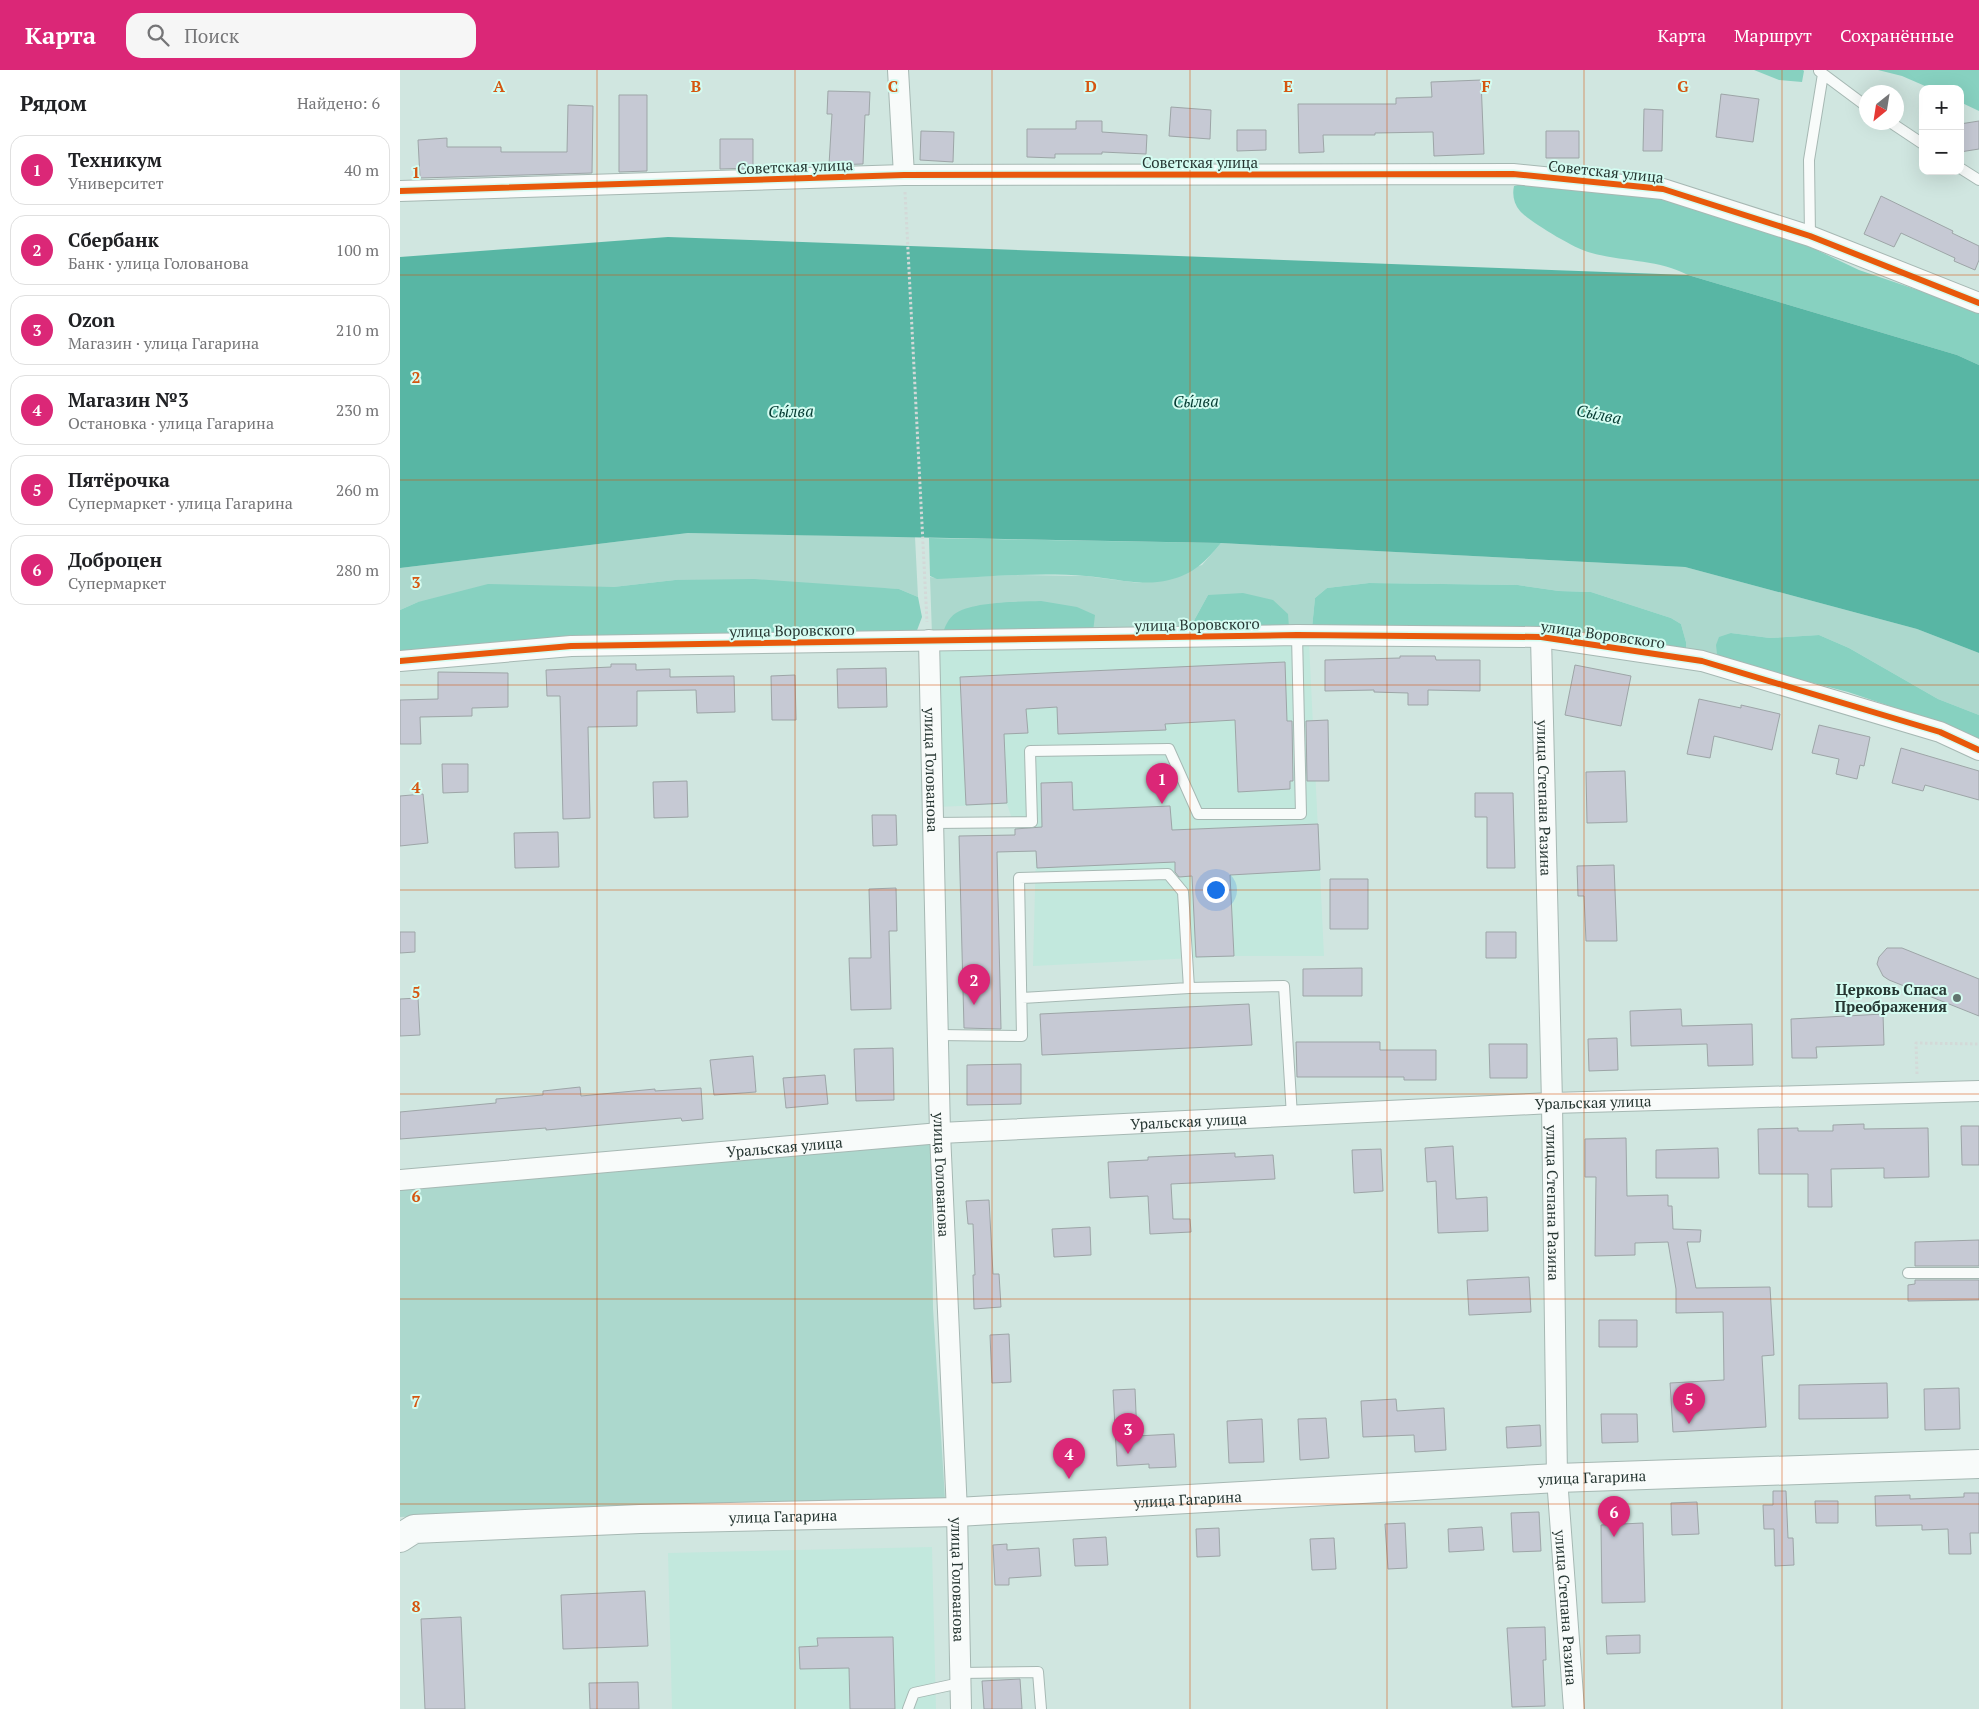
<!DOCTYPE html>
<html lang="ru">
<meta charset="utf-8">
<style>
:root{--surface:#fff;--page:#f6f6f6;--text:#202124;--muted:#757577;--line:#e0e0e0;--accent:#db2777}
body{margin:0;font-family:"PT Serif",serif;background:var(--page);color:var(--text)}
.controls{position:absolute;right:15px;top:15px;display:grid;overflow:hidden;border-radius:10px;box-shadow:0 5px 20px #0002}
.controls button{width:45px;height:45px;display:grid;place-items:center;padding:0;border:0;border-bottom:1px solid var(--line);background:var(--surface);color:var(--text);font:25px sans-serif}
.compass{position:absolute;left:1459px;top:15px;width:45px;height:45px;border-radius:50%;background:var(--surface);box-shadow:0 5px 20px #0002;rotate:210deg}
.you{position:absolute;left:815px;top:819px;width:18px;height:18px;margin:-12px;border:4px solid #fff;border-radius:50%;background:#1a73e8;box-shadow:0 0 0 8px #1a73e833}
.badge{display:grid;place-items:center;width:32px;height:32px;border-radius:50%;background:var(--accent);color:#fff;font-size:16px;font-weight:700}
.pin{position:absolute;translate:-50% -41px;filter:drop-shadow(0 1px 2px #0008)}
.pin::after{content:'';position:absolute;top:26px;width:18px;height:15px;background:inherit;clip-path:polygon(0 0,100% 0,50% 100%)}
.list{margin:0;padding:0;list-style:none}
h2{display:flex;justify-content:space-between;align-items:center;height:65px;margin:0;padding:0 20px;font-size:21px}
h2 small{font-size:16px;font-weight:400;color:var(--muted)}
.list li{display:grid;grid-template-columns:32px 1fr auto;gap:15px;align-items:center;box-sizing:border-box;height:70px;margin:0 10px 10px;padding:0 10px;border:1px solid var(--line);border-radius:15px}
.list b{display:block;font-size:19px;white-space:nowrap}
.list p{margin:0;font-size:16px;white-space:nowrap;color:var(--muted)}
.list em{font-size:16px;font-style:normal;color:var(--muted)}
.icon{flex:none;width:28px;height:28px;fill:none;stroke:currentColor;stroke-width:2;stroke-linecap:round;stroke-linejoin:round}
.map{position:relative;flex:none;width:1579px;height:1639px;overflow:hidden}
header{display:flex;align-items:center;gap:30px;box-sizing:border-box;height:70px;padding:0 25px;background:var(--accent);color:#fff}
header strong{font-size:24px}
nav{display:flex;gap:28px;margin-inline-start:auto;font-size:18px}
.search{width:350px;height:45px;background:var(--page);display:flex;align-items:center;gap:12px;box-sizing:border-box;padding:0 18px;border-radius:15px;color:var(--muted);font-size:19px}
main{display:flex}
aside{flex:1;background:var(--surface)}
.map>svg:first-child{display:block}
</style>
<header>
<strong>Карта</strong>
<div class="search"><svg class="icon" aria-label="search" viewBox="0 0 24 24"><circle cx="10" cy="10" r="6"/><path d="M15 15l6 6"/></svg>Поиск</div>
<nav><a>Карта</a><a>Маршрут</a><a>Сохранённые</a></nav>
</header>
<main>
<aside>
<h2>Рядом<small>Найдено: 6</small></h2>
<ul class="list">
<li><span class="badge">1</span><div><b>Техникум</b><p>Университет</p></div><em>40 m</em></li>
<li><span class="badge">2</span><div><b>Сбербанк</b><p>Банк · улица Голованова</p></div><em>100 m</em></li>
<li><span class="badge">3</span><div><b>Ozon</b><p>Магазин · улица Гагарина</p></div><em>210 m</em></li>
<li><span class="badge">4</span><div><b>Магазин №3</b><p>Остановка · улица Гагарина</p></div><em>230 m</em></li>
<li><span class="badge">5</span><div><b>Пятёрочка</b><p>Супермаркет · улица Гагарина</p></div><em>260 m</em></li>
<li><span class="badge">6</span><div><b>Доброцен</b><p>Супермаркет</p></div><em>280 m</em></li>
</ul>
</aside>
<div class="map">
<svg width="1579" height="1639" viewBox="0 0 1579 1639">
<rect width="100%" height="100%" fill="#d0e6e0"/>
<path fill="#c2e8dd" d="M909 572 924 886H834L633 896 636 781 616 782 615 758 607 734 537 737 533 573Z
M532 1477 536 1639H272L268 1483Z"/>
<path fill="#acd8cd" d="M288 463 515 467 518 527 499 519 275 510 213 517 18 532 0 540V498Z
M821 473 1285 497 1517 559 1579 583V645L1538 629 1449 578 1419 565 1370 568 1331 563 1327 591 1286 582V572L1281 554 1271 548 1191 522 1159 521 1118 515 969 513 927 518 915 528 912 558H889L808 525 791 556 693 562 532 565 530 507 537 508 620 505 686 506 739 513 802 495Z
M531 1071 533 1238 545 1429 0 1447V1120Z"/>
<path fill="#87d1c0" d="M1354 0H1403L1404 1 1402 12 1379 10Z
M1478 0H1579V41L1560 32V19H1532L1502 6Z
M1137 110 1282 132 1366 156 1459 200 1579 241V295L1557 285 1288 205C1258 189 1221 192 1188 182 1174 178 1130 152 1120 141 1114 134 1112 125 1114 116Z
M529 468 821 473C806 491 794 504 769 510 741 517 714 508 686 506 637 502 586 507 537 509L530 506Z
M354 509 499 519 518 527 522 547 516 563 0 589V540L18 532 88 514 213 517 275 510Z
M969 513 1118 515 1159 521 1191 522 1271 548 1281 554 1286 572V582L912 558 915 528 927 518Z
M843 523 873 530 888 544 889 558 791 556 808 525Z
M641 531 677 537 695 545 693 562 542 565C545 557 548 548 556 543 576 531 618 532 641 531Z
M1331 563 1370 568 1419 565 1449 578 1538 629 1579 645V671L1534 651 1448 622 1327 591 1317 584 1316 575 1319 567Z"/>
<path fill="#58b6a4" d="M268 167 1288 205 1557 285 1579 295V583L1517 559 1285 497 821 473 288 463 0 498V187Z"/>
<path fill="#c6c9d4" stroke="#9da5a7" d="M1081 10 1084 84 1034 86 1033 62 975 63V65H923L924 82 899 83 898 34H996V28L1032 27 1031 12Z
M428 21 470 22 469 45H465L463 94 429 95 432 44H427Z
M1321 24 1359 29 1353 72 1316 67Z
M219 25H247V101L219 102Z
M168 35 193 36 192 103 20 108 18 70 47 68V77H101V82H167Z
M771 37 811 40 810 69 769 66Z
M1244 39 1263 40 1262 81H1243Z
M676 51H702V62L747 65 746 84 702 82V84H655V88L627 87V59H676Z
M1579 51V79L1560 82V54Z
M837 60H866V80L837 81Z
M521 61 554 62 553 92 520 90Z
M1146 61H1179V88H1146Z
M320 69H353V98L320 99Z
M1481 126 1553 161 1552 163 1579 176V190L1575 200 1554 191 1555 188 1501 163 1494 177 1464 164Z
M1000 586H1035L1036 590H1080V621L1028 620V635H1008V623L974 622V620L925 621V590L1000 588Z
M885 592 887 651H892L893 711H890V719L838 722 835 650 765 654 766 660 658 664 657 637 626 639 628 663 604 664 607 733 566 735 560 607Z
M211 594H236V600L270 599V607L334 606 335 642 297 643 296 620 237 621V656L188 657 190 748 163 749 160 626H147L146 600 211 597Z
M1175 595 1231 606 1221 656 1165 645Z
M486 598 487 637 438 638 437 599Z
M38 602 108 603V637L72 638V646L20 647 21 674H0V630L38 629Z
M395 605 396 650H372L371 606Z
M1299 629 1341 638V635L1380 644 1372 680 1314 666 1310 688 1287 684Z
M928 650 929 711H907L906 651Z
M1419 655 1470 667 1464 696 1460 695 1457 709 1436 704 1439 689 1412 683Z
M1501 678 1579 701V730L1525 715 1523 721 1492 713Z
M42 694H68V722L43 723Z
M1225 701 1227 752 1187 753 1186 702Z
M287 711 288 747 254 748 253 712Z
M672 712 673 740 770 736 772 760 918 754 920 800 830 805 834 886 796 887 792 806 779 807 775 802V792L637 798 636 781 597 782 601 959 564 958 559 766 615 765V759L642 757 641 713Z
M1075 723H1113L1115 798H1087V747H1075Z
M23 724 28 773 0 776V726Z
M472 745H496L497 775 473 776Z
M158 762 159 797 115 798 114 763Z
M1214 795 1217 871H1186L1184 826H1178L1177 796Z
M930 809H968V859H930Z
M496 818 497 861H489L491 939 451 940 449 888H471L469 819Z
M0 862H15V882L0 883Z
M1086 862H1116V888H1086Z
M1487 878H1502L1579 909V946L1489 910 1483 906 1477 894 1479 887Z
M962 898V926H903V899Z
M18 928 20 965 0 966V929Z
M849 934 852 975 642 985 640 944Z
M1281 939 1282 956 1352 954 1353 995 1308 996 1307 974 1231 976 1230 941Z
M1483 944 1484 975 1416 977 1417 988H1392L1391 949Z
M1217 968 1218 1000 1189 1001 1188 969Z
M896 972H980V980H1036V1010H1004V1007H897Z
M1089 974H1127V1008H1090Z
M493 978 494 1030 456 1031 454 979Z
M353 986 356 1022 314 1025 310 990Z
M621 994V1034L567 1035V995Z
M425 1005 428 1034 386 1038 383 1008Z
M180 1017 181 1026 255 1019V1021L301 1018 303 1049 282 1051 281 1048 146 1060V1058L0 1069V1042L96 1033V1029L143 1025V1021Z
M1464 1054V1059L1528 1058 1529 1107 1484 1108V1098L1431 1099 1432 1137H1408V1104H1359L1358 1059 1398 1058V1061H1433V1055Z
M1561 1056H1579V1095H1562Z
M1226 1068 1227 1126 1268 1125V1136H1272L1273 1159 1301 1160 1300 1172H1287L1296 1218 1370 1217 1374 1285 1362 1286 1366 1357 1273 1362 1270 1313 1324 1310 1323 1242 1276 1243V1219L1268 1172 1235 1173V1185L1195 1186 1196 1107H1185V1069Z
M1053 1076 1056 1129 1087 1127 1088 1161 1038 1163 1036 1111 1027 1112 1025 1078Z
M1318 1078 1319 1108H1256V1080Z
M981 1079 983 1121 954 1123 952 1080Z
M835 1083V1087L873 1085 875 1109 771 1114 773 1149H790L791 1162 750 1164 748 1126 710 1128 708 1092 748 1090V1087Z
M589 1130 593 1204H599L601 1237 574 1239 573 1205H575L573 1154H568L566 1131Z
M690 1157 691 1185 654 1187 652 1159Z
M1579 1170V1196H1515V1172Z
M1129 1207 1131 1242 1069 1245 1067 1210Z
M1515 1210H1579V1230L1508 1231V1215L1515 1214Z
M1199 1250H1237V1277H1199Z
M609 1264 611 1312 592 1313 590 1265Z
M1487 1313 1488 1348 1399 1349V1315Z
M1559 1318 1560 1359 1525 1360 1524 1319Z
M735 1319 737 1366 774 1364 776 1397 749 1398V1394L717 1396 713 1320Z
M996 1329 997 1341 1044 1338 1046 1380 1015 1382 1014 1365 963 1367 961 1331Z
M1201 1344H1237L1238 1372 1202 1373Z
M926 1348 929 1388 900 1390 898 1349Z
M862 1349 864 1392 829 1393 827 1351Z
M1140 1355 1141 1376 1107 1378 1106 1357Z
M1373 1421H1386L1388 1468H1393L1394 1495 1375 1496 1374 1459H1364L1363 1435H1373Z
M1564 1423H1579V1463H1570L1571 1484H1549L1548 1459 1522 1460V1455L1476 1456 1475 1426 1510 1425V1429L1564 1427Z
M1415 1431H1438V1453H1416Z
M1297 1432 1299 1464 1272 1465 1271 1433Z
M1139 1442 1141 1481 1113 1482 1111 1443Z
M1005 1453 1007 1498 988 1499 985 1454Z
M1243 1453 1245 1532 1202 1533 1201 1455Z
M1082 1457 1084 1480 1049 1482 1048 1459Z
M819 1458 820 1486 797 1487 796 1459Z
M706 1467 708 1495 675 1496 673 1469Z
M934 1468 936 1499 912 1500 910 1469Z
M607 1474V1480L639 1478 641 1506 609 1508V1515H595L593 1475Z
M245 1521 248 1576 163 1579 161 1525Z
M61 1547 65 1639H25L21 1549Z
M1145 1557 1146 1590H1143L1145 1636 1112 1637 1107 1558Z
M1240 1565V1583L1207 1584 1206 1566Z
M493 1567 495 1639H450L449 1598 400 1599 399 1577 418 1576 417 1568Z
M620 1609 622 1639H584L582 1611Z
M238 1612 239 1639H190L189 1613Z"/>
<g fill="none" stroke-linecap="round" stroke-linejoin="round">
<defs>
<path id="service" d="M1419 1 1466 36
M1490 52 1523 74
M1560 98 1579 110
M1410 166 1409 90 1423 4
M533 753 632 752 630 681 769 679 798 744H901L897 565
M622 928 789 918
M538 965 622 966 619 808 768 804 783 822 789 918 884 916 892 1046
M1508 1203H1579
M560 1603 638 1602 641 1639
M508 1639 514 1623 560 1613"/>
<g id="minor">
<path d="M498 0 504 105"/>
<path d="M0 121 504 105 1113 104 1263 119 1410 166 1579 233"/>
<path id="s1" d="M1141 567 1152 1033 1157 1408 1174 1639"/>
<path id="s2" d="M529 570 540 1063 557 1442 561 1639"/>
<path d="M0 591 171 576 897 565 1141 567 1302 591 1540 662 1579 680"/>
<path id="s3" d="M0 1110 540 1063 1152 1033 1579 1021"/>
</g>
<g id="primary">
<path id="s4" d="M0 1468 14 1459 240 1449 557 1442 1157 1408 1579 1394"/>
</g>
</defs>
<use href="#service" stroke="#a6b8b3" stroke-width="12"/>
<use href="#minor" stroke="#a6b8b3" stroke-width="22"/>
<use href="#primary" stroke="#a6b8b3" stroke-width="30"/>
<path stroke="#d3d9d8" stroke-width="3" stroke-dasharray="2.5 2.5" stroke-linecap="butt" d="M505 122 527 552
M1517 1004 1516 973 1579 974"/>
<use href="#service" stroke="#f8fbfa" stroke-width="10"/>
<use href="#minor" stroke="#f8fbfa" stroke-width="20"/>
<use href="#primary" stroke="#f8fbfa" stroke-width="28"/>
<defs>
<path id="cycleway" d="M0 121 504 105 1113 104 1263 119 1410 166 1579 233
M0 591 171 576 897 565 1141 567 1302 591 1540 662 1579 680"/>
</defs>
<use href="#cycleway" stroke="#d4fcf1" stroke-width="9"/>
<use href="#cycleway" stroke="#e8590c" stroke-width="6"/>
</g>
<path fill="none" stroke="#d55610" stroke-width="1" stroke-opacity="0.55" d="M197 0V1639M395 0V1639M592 0V1639M790 0V1639M987 0V1639M1184 0V1639M1382 0V1639M0 205H1579M0 410H1579M0 615H1579M0 820H1579M0 1024H1579M0 1229H1579M0 1434H1579"/>
<circle fill="#62746f" stroke="#d4fcf1" stroke-width="2" cx="1557" cy="928" r="5"/>
<g text-anchor="middle" dominant-baseline="central" stroke-width="4" stroke-linejoin="round" paint-order="stroke">
<g font-size="15" fill="#263632" stroke="#d4fcf1">
<text x="800" y="92">Советская улица</text>
<text transform="translate(395 96) rotate(-2)">Советская улица</text>
<text transform="translate(1206 101) rotate(6)">Советская улица</text>
<text transform="translate(797 554) rotate(-1)">улица Воровского</text>
<text transform="translate(392 560) rotate(-1)">улица Воровского</text>
<text transform="translate(1203 564) rotate(8)">улица Воровского</text>
<text stroke="none"><textPath href="#s2" startOffset="130">улица Голованова</textPath></text>
<text stroke="none"><textPath href="#s1" startOffset="161">улица Степана Разина</textPath></text>
<text stroke="none"><textPath href="#s3" startOffset="1196">Уральская улица</textPath></text>
<text stroke="none"><textPath href="#s3" startOffset="791">Уральская улица</textPath></text>
<text stroke="none"><textPath href="#s3" startOffset="386">Уральская улица</textPath></text>
<text stroke="none"><textPath href="#s2" startOffset="535">улица Голованова</textPath></text>
<text stroke="none"><textPath href="#s1" startOffset="566">улица Степана Разина</textPath></text>
<text stroke="none"><textPath href="#s4" startOffset="1196">улица Гагарина</textPath></text>
<text stroke="none"><textPath href="#s4" startOffset="791">улица Гагарина</textPath></text>
<text stroke="none"><textPath href="#s4" startOffset="386">улица Гагарина</textPath></text>
<text stroke="none"><textPath href="#s2" startOffset="940">улица Голованова</textPath></text>
<text stroke="none"><textPath href="#s1" startOffset="971">улица Степана Разина</textPath></text>
</g>
<g font-size="15" font-weight="bold" fill="#263632" stroke="#d4fcf1" text-anchor="end">
<text x="1547" y="919">Церковь Спаса<tspan x="1547" dy="17">Преображения</tspan></text>
</g>
<g font-size="16" font-style="italic" fill="#053b32" stroke="#d4fcf1">
<text transform="translate(796 331) rotate(-1)">Сы́лва</text>
<text transform="translate(391 341) rotate(-1)">Сы́лва</text>
<text transform="translate(1199 344) rotate(11)">Сы́лва</text>
</g>
</g>
<g font-size="16" text-anchor="middle" font-weight="bold" fill="#d55610" stroke="#d4fcf1" stroke-width="4" stroke-linejoin="round" paint-order="stroke">
<text x="99" y="22">A</text>
<text x="296" y="22">B</text>
<text x="493" y="22">C</text>
<text x="691" y="22">D</text>
<text x="888" y="22">E</text>
<text x="1086" y="22">F</text>
<text x="1283" y="22">G</text>
<text x="16" y="108">1</text>
<text x="16" y="313">2</text>
<text x="16" y="518">3</text>
<text x="16" y="723">4</text>
<text x="16" y="928">5</text>
<text x="16" y="1132">6</text>
<text x="16" y="1337">7</text>
<text x="16" y="1542">8</text>
</g>
</svg>
<div class="controls">
<button>+</button>
<button>−</button>
</div>
<svg class="compass" viewBox="-18 -18 36 36"><path d="M0-13l5 13h-10z" fill="#e53935"/><path d="M0 13l5-13h-10z" fill="#757577"/></svg>
<div class="you"></div>
<div class="pin badge" style="left:762px;top:734px">1</div>
<div class="pin badge" style="left:574px;top:935px">2</div>
<div class="pin badge" style="left:728px;top:1384px">3</div>
<div class="pin badge" style="left:669px;top:1409px">4</div>
<div class="pin badge" style="left:1289px;top:1354px">5</div>
<div class="pin badge" style="left:1214px;top:1467px">6</div>
</div>
</main>
